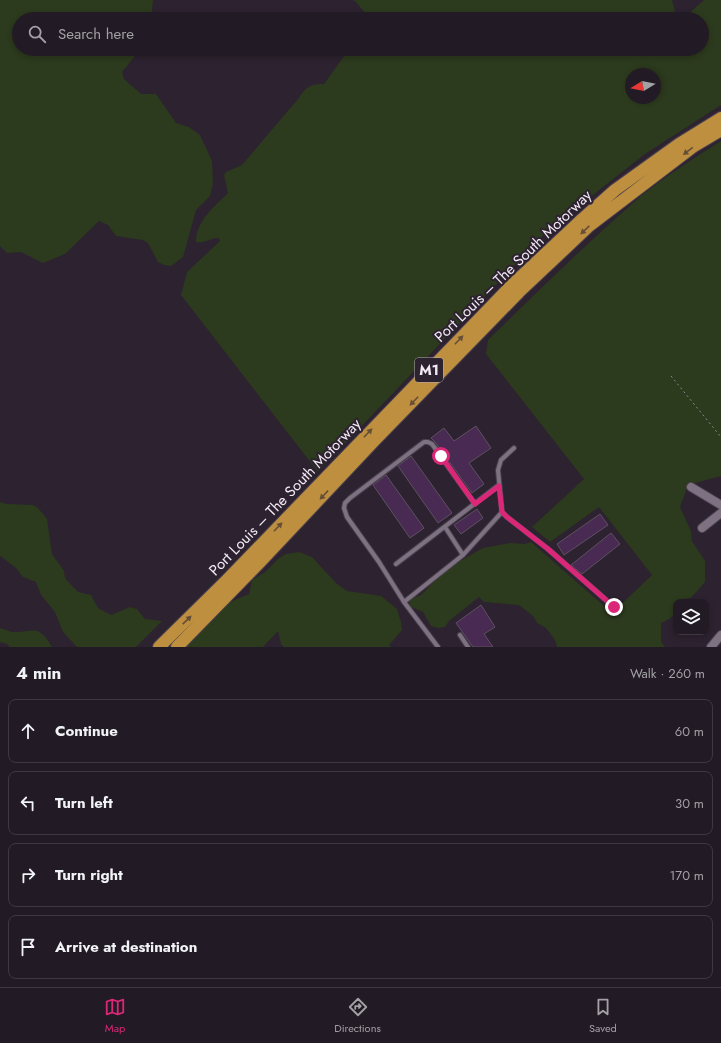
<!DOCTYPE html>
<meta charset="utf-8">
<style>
:root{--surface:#221a24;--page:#2e2731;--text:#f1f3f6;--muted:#a2a1a6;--line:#3f3841;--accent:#db2777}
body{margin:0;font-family:Jost,sans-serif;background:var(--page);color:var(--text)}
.controls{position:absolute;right:12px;bottom:12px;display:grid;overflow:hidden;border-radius:8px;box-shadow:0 2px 6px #0003}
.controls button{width:36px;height:36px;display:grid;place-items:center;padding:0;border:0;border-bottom:1px solid var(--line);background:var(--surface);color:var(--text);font:20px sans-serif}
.compass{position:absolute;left:625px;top:68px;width:36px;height:36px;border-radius:50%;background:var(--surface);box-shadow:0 2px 6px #0003;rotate:260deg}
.stop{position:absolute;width:12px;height:12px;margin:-9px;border:3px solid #db2777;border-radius:50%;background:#fff}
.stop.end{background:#db2777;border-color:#fff;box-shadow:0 1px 4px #0008}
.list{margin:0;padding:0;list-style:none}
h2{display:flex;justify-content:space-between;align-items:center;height:52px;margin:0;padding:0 16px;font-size:17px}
h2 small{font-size:13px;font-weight:400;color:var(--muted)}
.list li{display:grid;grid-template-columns:26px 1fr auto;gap:12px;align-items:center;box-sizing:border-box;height:64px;margin:0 8px 8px;padding:0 8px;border:1px solid var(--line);border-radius:8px}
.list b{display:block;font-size:15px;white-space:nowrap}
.list em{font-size:13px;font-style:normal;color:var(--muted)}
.icon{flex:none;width:22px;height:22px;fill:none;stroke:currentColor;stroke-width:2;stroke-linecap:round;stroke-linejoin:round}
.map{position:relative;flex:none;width:721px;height:647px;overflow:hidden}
.search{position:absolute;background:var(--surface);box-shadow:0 2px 6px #0003;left:12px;right:12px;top:12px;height:44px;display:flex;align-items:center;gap:10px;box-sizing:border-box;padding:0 14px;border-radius:22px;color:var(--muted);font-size:15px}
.sheet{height:340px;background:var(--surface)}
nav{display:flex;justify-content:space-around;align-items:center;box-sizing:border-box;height:56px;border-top:1px solid var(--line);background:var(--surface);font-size:11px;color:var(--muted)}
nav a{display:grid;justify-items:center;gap:2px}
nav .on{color:var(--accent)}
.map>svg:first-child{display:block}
</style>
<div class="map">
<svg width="721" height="647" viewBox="0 0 721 647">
<rect width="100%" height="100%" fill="#2d2230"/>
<path fill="#2c3a1d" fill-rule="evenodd" d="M0 0H153L151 19H19V49H138L135 56 122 72 124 79 141 94H156L176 123 189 127 200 135 212 161 213 183 210 196 196 210 183 257 171 266 164 265 158 262 148 243 143 240 116 236 108 225 99 221 65 254 43 263 21 252 7 253 0 246Z
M353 0H672L675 12 680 17 687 16 697 6 704 0H721V105L645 154 547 231 318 472 181 295 187 272 220 241 219 238C211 237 204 244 196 242 196 221 214 207 228 193L224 175 226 172 242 165 298 99C305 88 310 83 324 84L349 49H702V19H370L356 2ZM631 74H655V98H631Z
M721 141V476L688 485 680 507 691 531 692 541 705 561V582L691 598 684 599 682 602H676C676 615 673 618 661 623V642L665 647H557L555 640 546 628 537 623 533 616 519 605 484 602 479 597 449 621 445 627 438 628 431 626 423 612 411 607 408 600 421 595 446 569 483 548 510 543 525 544 531 542 612 613 652 575 599 507 550 542 532 527 584 479 486 354 488 340C538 291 588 242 641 196 666 176 694 158 721 141Z
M0 502 6 504 33 505 38 508 47 519 52 554 64 571 65 578 78 592 91 595 98 608 111 615 130 607 137 609 145 619 162 621 136 647H77L63 632 55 612 41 595 36 582 23 577 16 568 0 556Z
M299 552 312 557 336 583 347 591 381 596 397 609 401 622 402 630 389 645 391 647H284L281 644 278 631 263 647H182L230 602 249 594 252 580 265 572 279 558 286 554Z
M0 628C4 629 8 631 12 632 33 633 38 622 52 647H10L7 644 0 642Z"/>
<path fill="#482a52" stroke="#5d5161" d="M476 426 491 448 469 463 484 484 472 493 435 442 431 438 444 428 454 441Z
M411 456 452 513 438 523 398 466Z
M386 475 424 528 410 538 373 485Z
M477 509 483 518 461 534 454 525Z
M600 514 608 525 564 555 557 544Z
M611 533 620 544 582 574 571 565Z
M481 605 495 627 484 634 493 647H473L456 623Z"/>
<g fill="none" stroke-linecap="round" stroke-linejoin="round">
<defs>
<path id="lane" d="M514 448 501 460 498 470 502 512 507 517 548 549 614 607
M445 527 463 555
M396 564 499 485
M404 602 463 555 502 512
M460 635 468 647
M438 647 404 602 379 562 347 517 344 508 345 503 350 498 424 442H428L432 444 475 504"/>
<path id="street" d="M691 487 721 505
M702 528 721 513
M711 647 721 635"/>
<path id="highway" d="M159 647 227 580 511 286 579 222 615 190 679 144 721 118
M177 647 260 562 374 441 519 292 589 226 694 146 721 130"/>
</defs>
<use href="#lane" stroke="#4a414d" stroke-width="6"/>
<use href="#street" stroke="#4a414d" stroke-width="10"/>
<use href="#highway" stroke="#4a414d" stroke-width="14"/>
<path stroke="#8e8591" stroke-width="1" stroke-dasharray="2 3" stroke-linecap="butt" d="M671 376 721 437"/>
<use href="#lane" stroke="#7e7182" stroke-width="4"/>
<use href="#street" stroke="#7e7182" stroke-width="8"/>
<use href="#highway" stroke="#bd8f3f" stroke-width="12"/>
</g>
<defs><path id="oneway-solid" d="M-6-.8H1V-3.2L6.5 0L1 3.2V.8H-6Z"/></defs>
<g fill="#674e36">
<use href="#oneway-solid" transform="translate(688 151) rotate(143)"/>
<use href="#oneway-solid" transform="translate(585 230) rotate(137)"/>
<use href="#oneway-solid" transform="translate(459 340) rotate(-46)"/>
<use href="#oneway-solid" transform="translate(414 401) rotate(134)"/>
<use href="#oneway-solid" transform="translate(368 433) rotate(-46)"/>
<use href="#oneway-solid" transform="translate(324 495) rotate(133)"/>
<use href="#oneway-solid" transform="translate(278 527) rotate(-46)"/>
<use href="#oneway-solid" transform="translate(187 620) rotate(-44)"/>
</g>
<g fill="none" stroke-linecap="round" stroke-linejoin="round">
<path stroke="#db2777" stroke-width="5" d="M441 456 475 504 499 486 502 512 507 517 548 549 614 607"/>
</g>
<g text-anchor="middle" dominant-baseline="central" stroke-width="4" stroke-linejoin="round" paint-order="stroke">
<rect fill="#2d2230" stroke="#b7aeb9" stroke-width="1" x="415" y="358" width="28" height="24" rx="3"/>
<g font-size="14" font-weight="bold" fill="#f2eaf4">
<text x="429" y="370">M1</text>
</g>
<g font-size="15" fill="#f2eaf4" stroke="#2d2230">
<text transform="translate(513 266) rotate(-44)">Port Louis – The South Motorway</text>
<text transform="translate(285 497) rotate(-46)">Port Louis – The South Motorway</text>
</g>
</g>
</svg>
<div class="controls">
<button><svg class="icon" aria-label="layers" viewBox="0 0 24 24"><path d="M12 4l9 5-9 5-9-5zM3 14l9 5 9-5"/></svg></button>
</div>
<svg class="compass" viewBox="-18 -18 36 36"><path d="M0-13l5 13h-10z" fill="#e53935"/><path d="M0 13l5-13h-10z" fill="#a2a1a6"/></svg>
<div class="stop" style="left:441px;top:456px"></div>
<div class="stop end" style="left:614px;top:607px"></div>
<div class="search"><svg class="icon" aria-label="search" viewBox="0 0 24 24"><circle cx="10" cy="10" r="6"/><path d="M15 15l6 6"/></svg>Search here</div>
</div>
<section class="sheet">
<h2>4 min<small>Walk · 260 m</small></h2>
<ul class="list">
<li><svg class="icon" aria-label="ahead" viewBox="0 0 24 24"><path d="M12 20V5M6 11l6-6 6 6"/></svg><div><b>Continue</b></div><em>60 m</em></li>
<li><svg class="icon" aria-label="left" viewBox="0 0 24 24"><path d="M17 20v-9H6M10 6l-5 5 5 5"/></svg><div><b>Turn left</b></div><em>30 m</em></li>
<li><svg class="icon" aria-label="right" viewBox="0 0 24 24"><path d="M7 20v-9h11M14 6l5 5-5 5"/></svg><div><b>Turn right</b></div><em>170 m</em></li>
<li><svg class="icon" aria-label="arrive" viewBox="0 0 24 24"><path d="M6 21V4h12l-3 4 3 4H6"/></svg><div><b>Arrive at destination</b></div></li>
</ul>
</section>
<nav>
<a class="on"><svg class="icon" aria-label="map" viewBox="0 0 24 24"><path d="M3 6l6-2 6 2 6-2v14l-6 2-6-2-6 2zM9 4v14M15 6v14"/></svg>Map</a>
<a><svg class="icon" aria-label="directions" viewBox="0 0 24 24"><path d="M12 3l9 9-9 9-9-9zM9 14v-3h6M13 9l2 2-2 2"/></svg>Directions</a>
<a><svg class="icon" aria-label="saved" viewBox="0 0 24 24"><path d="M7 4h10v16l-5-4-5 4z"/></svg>Saved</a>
</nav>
